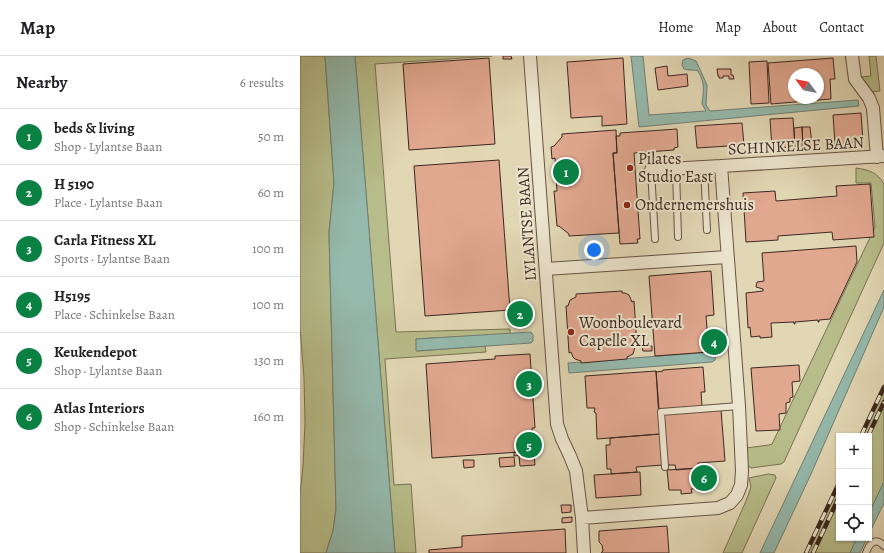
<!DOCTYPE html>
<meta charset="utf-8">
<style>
:root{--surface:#fff;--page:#f6f6f6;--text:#202124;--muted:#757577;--line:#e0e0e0;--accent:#0b8043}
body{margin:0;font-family:Alegreya,serif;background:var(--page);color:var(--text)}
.controls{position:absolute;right:12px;bottom:12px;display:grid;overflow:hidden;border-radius:0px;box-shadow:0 1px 3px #0004}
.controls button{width:36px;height:36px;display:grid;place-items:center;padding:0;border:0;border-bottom:1px solid var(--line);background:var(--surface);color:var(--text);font:20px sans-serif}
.compass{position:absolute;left:488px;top:12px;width:36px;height:36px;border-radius:50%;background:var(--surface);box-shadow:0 1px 3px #0004;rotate:302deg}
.you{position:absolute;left:294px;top:194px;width:14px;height:14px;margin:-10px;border:3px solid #fff;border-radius:50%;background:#1a73e8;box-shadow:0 0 0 6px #1a73e833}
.badge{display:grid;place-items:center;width:26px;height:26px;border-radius:50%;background:var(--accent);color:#fff;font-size:13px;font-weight:700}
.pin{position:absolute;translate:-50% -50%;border:2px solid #fff;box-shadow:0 1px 4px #0006}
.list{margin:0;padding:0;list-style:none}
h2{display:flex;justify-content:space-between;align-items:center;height:52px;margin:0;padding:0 16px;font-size:17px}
h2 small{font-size:13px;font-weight:400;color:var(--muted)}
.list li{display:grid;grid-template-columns:26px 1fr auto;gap:12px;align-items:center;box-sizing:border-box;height:56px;padding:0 16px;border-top:1px solid var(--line)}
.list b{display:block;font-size:15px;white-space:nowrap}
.list p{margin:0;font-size:13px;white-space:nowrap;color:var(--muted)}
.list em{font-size:13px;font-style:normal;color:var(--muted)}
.icon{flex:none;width:22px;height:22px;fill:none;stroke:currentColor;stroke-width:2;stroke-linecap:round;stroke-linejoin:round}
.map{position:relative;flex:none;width:584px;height:497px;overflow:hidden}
header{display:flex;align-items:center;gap:24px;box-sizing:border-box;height:56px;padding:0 20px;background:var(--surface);border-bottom:1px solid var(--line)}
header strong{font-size:19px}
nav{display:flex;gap:22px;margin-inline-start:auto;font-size:14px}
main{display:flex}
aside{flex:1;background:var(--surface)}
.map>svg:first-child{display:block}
</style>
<header>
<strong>Map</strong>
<nav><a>Home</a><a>Map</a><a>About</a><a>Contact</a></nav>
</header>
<main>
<aside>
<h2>Nearby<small>6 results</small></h2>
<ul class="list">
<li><span class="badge">1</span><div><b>beds &amp; living</b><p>Shop · Lylantse Baan</p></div><em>50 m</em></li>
<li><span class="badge">2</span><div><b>H 5190</b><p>Place · Lylantse Baan</p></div><em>60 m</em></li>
<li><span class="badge">3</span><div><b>Carla Fitness XL</b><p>Sports · Lylantse Baan</p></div><em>100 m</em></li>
<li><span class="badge">4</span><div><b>H5195</b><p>Place · Schinkelse Baan</p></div><em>100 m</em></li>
<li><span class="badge">5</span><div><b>Keukendepot</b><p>Shop · Lylantse Baan</p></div><em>130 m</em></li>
<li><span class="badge">6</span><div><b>Atlas Interiors</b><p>Shop · Schinkelse Baan</p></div><em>160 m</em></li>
</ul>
</aside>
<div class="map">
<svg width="584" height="497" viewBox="0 0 584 497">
<rect width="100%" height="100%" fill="#e2d7b4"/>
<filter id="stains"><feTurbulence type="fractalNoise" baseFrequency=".005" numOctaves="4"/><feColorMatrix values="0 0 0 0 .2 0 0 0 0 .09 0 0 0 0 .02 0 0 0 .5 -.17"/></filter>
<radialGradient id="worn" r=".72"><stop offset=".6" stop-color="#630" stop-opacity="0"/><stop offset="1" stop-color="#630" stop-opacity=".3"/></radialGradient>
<path fill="#b7bd8a" stroke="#7a7254" d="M0 0H25L34 127 29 176 36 453 33 475 26 497H0V438L3 410 5 367 4 322 0 272Z
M55 0H192L75 8 96 276 210 273V278L116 283 117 295 185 290 186 296 85 303 94 429 111 428 116 497H95Z
M569 0H576L580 35 570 36 560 21 571 20Z
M556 112C569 114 577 116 584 128V187L484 406 481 408 451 412 447 409 446 392 469 389 472 388 575 171 571 127H556Z
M584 333V426L569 457V380H562Z
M468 418 475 419 476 422 442 497H423L446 445 451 431 449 422Z
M539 429V482H557L550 497H507Z"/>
<path fill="#95baad" stroke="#717f74" d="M25 0H55L95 497H26L33 475 36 453 29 176 34 127Z
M331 0H343L349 59 406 55 402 48C403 39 405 30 401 21 401 20 398 16 398 15 394 13 388 15 384 13L382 9 383 4 388 2 396 5 407 29 406 49 410 55 558 44 559 50 339 71Z
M584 234V251L511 418 474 497H460Z
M231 276 233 279V285L231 287 116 295V283Z
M412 296 416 298 415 304 412 306 269 317 268 307Z
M584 426V447L569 478V457Z
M557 482H567L560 497H550Z"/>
<path fill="#e1a890" stroke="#3c271f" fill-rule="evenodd" d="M203 0H211L212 3H203Z
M189 2 195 88 109 94 103 8Z
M323 2 327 68 302 70V60L271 62 267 6Z
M533 2 535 23H530L531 43 471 48 468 7ZM494 18H518V42H494Z
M467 5 469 47 451 48 449 6Z
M367 10 368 20 387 18 388 30 358 34 355 12Z
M417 13H431V19H433L434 23H429V20H423V22H419V20H418Z
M561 57 563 86 535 88 533 59Z
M493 62 495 91 472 92 470 63Z
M442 67 444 89 397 92 395 70Z
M502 71H510L512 89 503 90Z
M502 71 503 90 495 91 494 72Z
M377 73 378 91 374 92V94L334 97 340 183H337L338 187 320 188 313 97H317L316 80H320V77Z
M316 74 317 97H313L319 177 269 180V178L259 170H257L254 135H257L255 102 252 103 251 91 254 90 262 81V78Z
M199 104 210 254 125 260 114 110Z
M570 128 574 181 533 184 532 176 478 180V184L446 186 443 137 475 135 476 145 537 140 536 130Z
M556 190 557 206 530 263 519 264V266H518V264L495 266V268H494V266L471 267 472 281 460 282V280L451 281 450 271 448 272 446 237 463 235V233L456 231 457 226 464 225 462 197Z
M411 215 414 259 406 260 409 296 355 300 349 220Z
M322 235V237H325L329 239 332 246 334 245 337 291H335L333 298 327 301V303L281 307V305L275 303 273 301 271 296 269 297 266 250H268L270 244 276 241V238Z
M216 256H224L225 260 216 261Z
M410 284H418L419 288 410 289Z
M342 290H352V295H343Z
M230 298 235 372H232L234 395 132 402 126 308 195 303V300Z
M499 309 500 325 492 326 493 341 490 342V346L486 347V357L479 358 480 374 456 375 451 312Z
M403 311 405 336H401L402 350 359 353 356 315V316L363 315V314Z
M356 315 360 378 297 383 296 357 294 356 295 352H287L285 320Z
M421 354 425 405 398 407V412L376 414 375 409H367L363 358Z
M360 378 363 409 336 411 337 416 311 418V413H307L306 389H310V382Z
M232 395 233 398 214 400V396Z
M234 399 235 409 220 410 219 400Z
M214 401 215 410 200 411 199 402Z
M163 404H174V411L164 412Z
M398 412H402V415L406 416V419H410L411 423 406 424 407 427 403 428 404 432 391 433 392 437 381 438V434H369L367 414Z
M340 416 341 439 296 442 294 419Z
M261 449H271V456L262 457Z
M272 461V466L262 467V462Z
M367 470 369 497H301L303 495 302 489 299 486V475Z
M265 473 266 497H129V494L162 491V480Z"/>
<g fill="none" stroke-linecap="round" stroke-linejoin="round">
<defs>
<path id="service" d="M404 111 407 174
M376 113 378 181
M351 114 355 183
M365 411 361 356 439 350
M566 497C569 488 575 480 584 490"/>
<path id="minor" d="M230 0 257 368 262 383 270 400 276 415 282 462 284 497
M552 0 555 23 569 42 573 52 577 101
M351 114 421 110
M246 213 427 201
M282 462 418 452 430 447 437 439 441 429 442 415 439 350 421 110 584 100"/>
</defs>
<use href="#service" stroke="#665344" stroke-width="8"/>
<use href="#minor" stroke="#665344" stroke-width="14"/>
<use href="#service" stroke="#ece5ce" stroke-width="6"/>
<use href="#minor" stroke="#ece5ce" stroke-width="12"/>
<defs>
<path id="rail" d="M561 380 584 331
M568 380 584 346
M506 497 539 427
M513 497 539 441"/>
</defs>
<use href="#rail" stroke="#3c271f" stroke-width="4.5"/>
<use href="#rail" stroke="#ece5ce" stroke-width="3" stroke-dasharray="9" stroke-linecap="butt"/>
</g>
<g fill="#8f2418" stroke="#ece5ce" stroke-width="1.5">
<circle cx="330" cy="112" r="4"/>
<circle cx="327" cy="149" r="4"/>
<circle cx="271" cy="276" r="4"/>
</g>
<g text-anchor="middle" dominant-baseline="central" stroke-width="4" stroke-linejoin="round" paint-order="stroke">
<g font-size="16" fill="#3c271f" stroke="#ece5ce">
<text transform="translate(496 90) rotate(-3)">SCHINKELSE BAAN</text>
<text transform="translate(227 168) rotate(-94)">LYLANTSE BAAN</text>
</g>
<g font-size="16" fill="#3c271f" stroke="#ece5ce" text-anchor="start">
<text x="338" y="103">Pilates<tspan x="338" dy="18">Studio East</tspan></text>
<text x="335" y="149">Ondernemershuis</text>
<text x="279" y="267">Woonboulevard<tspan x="279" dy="18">Capelle XL</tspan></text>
</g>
</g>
<rect width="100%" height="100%" filter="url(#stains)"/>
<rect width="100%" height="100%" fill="url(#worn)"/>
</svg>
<div class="controls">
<button>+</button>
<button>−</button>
<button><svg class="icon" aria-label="locate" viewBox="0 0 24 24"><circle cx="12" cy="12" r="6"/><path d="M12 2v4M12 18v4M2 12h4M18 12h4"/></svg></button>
</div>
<svg class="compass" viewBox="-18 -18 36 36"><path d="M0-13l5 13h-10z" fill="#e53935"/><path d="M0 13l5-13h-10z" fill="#757577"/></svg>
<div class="you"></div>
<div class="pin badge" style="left:266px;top:116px">1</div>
<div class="pin badge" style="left:220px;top:258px">2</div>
<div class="pin badge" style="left:229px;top:328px">3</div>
<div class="pin badge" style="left:414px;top:286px">4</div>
<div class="pin badge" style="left:229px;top:389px">5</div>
<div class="pin badge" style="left:404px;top:422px">6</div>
</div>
</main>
